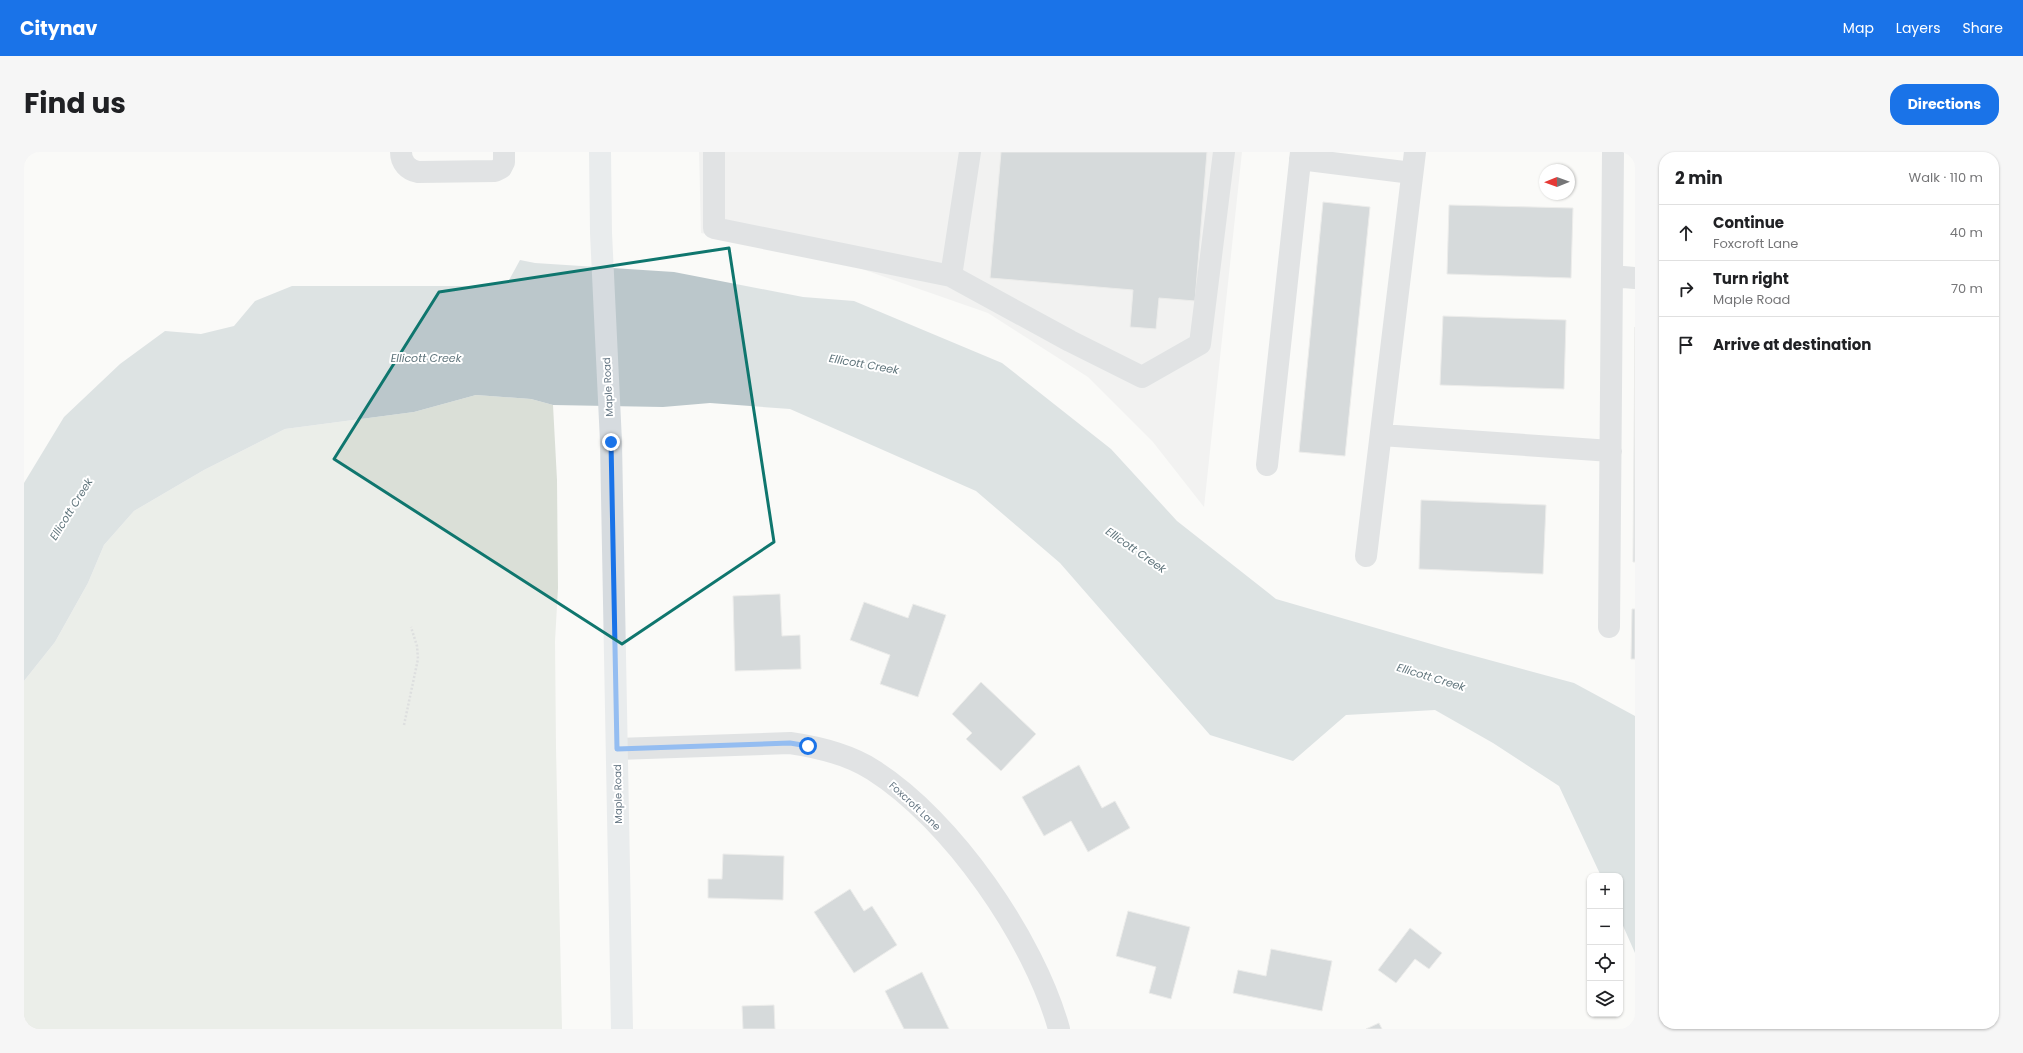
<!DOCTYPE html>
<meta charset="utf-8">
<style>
:root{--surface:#fff;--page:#f6f6f6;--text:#202124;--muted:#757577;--line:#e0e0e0;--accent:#1a73e8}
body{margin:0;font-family:Poppins,sans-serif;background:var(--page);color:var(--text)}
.controls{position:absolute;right:12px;bottom:12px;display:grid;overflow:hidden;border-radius:8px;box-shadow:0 1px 3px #0004}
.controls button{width:36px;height:36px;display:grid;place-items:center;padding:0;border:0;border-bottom:1px solid var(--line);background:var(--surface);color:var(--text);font:20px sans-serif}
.compass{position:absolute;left:1515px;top:12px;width:36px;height:36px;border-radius:50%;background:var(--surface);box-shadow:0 1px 3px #0004;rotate:269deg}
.stop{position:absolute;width:12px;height:12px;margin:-9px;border:3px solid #1a73e8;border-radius:50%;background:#fff}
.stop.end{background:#1a73e8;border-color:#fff;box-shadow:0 1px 4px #0008}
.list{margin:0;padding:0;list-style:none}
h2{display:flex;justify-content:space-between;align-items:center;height:52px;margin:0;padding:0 16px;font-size:17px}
h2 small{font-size:13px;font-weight:400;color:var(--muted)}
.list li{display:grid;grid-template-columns:26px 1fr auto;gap:12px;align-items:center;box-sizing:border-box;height:56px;padding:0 16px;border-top:1px solid var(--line)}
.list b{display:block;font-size:15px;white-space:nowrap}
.list p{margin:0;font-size:13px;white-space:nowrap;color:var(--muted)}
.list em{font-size:13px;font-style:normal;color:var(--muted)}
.icon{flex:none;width:22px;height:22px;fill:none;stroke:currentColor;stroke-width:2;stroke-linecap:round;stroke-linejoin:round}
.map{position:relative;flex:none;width:1611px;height:877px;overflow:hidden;border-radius:16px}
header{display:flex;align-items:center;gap:24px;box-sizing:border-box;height:56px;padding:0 20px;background:var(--accent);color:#fff}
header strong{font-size:19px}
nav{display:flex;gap:22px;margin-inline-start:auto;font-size:14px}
.intro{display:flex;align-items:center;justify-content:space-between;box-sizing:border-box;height:96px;padding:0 24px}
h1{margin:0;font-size:28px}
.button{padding:10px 18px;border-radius:16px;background:var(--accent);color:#fff;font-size:14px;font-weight:700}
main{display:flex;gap:24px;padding:0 24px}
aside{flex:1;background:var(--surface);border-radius:16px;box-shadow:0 1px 3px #0004}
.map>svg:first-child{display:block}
</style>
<header>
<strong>Citynav</strong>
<nav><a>Map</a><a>Layers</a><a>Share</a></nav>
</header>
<div class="intro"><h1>Find us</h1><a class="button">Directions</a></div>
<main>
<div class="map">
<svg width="1611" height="877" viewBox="0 0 1611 877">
<rect width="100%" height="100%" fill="#fafaf8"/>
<path fill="#e8e9e9" d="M675 0H1218L1180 355 1129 290 1064 225 964 161 815 109 677 81Z"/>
<path fill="#dadfd7" d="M452 243 507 247 529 253 533 328 534 436 531 489 532 596 538 877H0V529L31 490 64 431 80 393 110 359 180 318 261 277 390 260Z"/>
<path fill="#bbc7cb" d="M496 108 511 111 650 120 779 145 830 149 978 211 1087 297 1153 369 1252 447 1421 496 1550 531 1611 564V801L1596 767V724H1577L1535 634 1469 591 1411 558 1322 563 1269 609 1186 583 1036 411 952 339 766 257 686 251 639 255 529 253 507 247 452 243 390 260 261 277 180 318 110 359 80 393 64 431 31 490 0 529V331L40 265 96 212 141 179 177 182 210 174 231 149 268 134H449L484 130Z"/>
<path fill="#aab3b9" stroke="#dcdcda" d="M977 0H1183L1171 149 1135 146 1132 177 1106 175 1109 138 966 126Z
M1299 50 1346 55 1321 304 1275 300Z
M1425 53 1549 56 1547 126 1423 122Z
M1419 164 1542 168 1540 237 1416 233Z
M1611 175V410H1609Z
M1397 348 1522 353 1519 422 1395 417Z
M756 442 758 484 776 483 777 517 711 519 709 444Z
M840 450 884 466 889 452 922 463 894 545 856 532 866 503 826 488Z
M1608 457H1611V507H1607Z
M957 530 1012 582 977 619 942 587 948 581 928 562Z
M1055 613 1078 656 1091 649 1106 676 1064 700 1047 669 1020 684 998 645Z
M699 702 760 704 759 748 684 746V727H698Z
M826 737 840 759 848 754 873 793 830 821 790 760Z
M1104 759 1166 775 1147 847 1125 841 1132 815 1092 804Z
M1386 776 1418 801 1405 817 1391 807 1372 831 1354 818Z
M1247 797 1308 809 1298 859 1209 841 1214 818 1242 824Z
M898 820 925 877H880L861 839Z
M750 853 751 877H719L718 854Z
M1355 871 1358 877H1342Z"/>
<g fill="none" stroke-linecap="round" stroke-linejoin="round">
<path stroke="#bbbfc2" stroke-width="2.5" stroke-dasharray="2 2" stroke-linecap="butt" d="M380 573 394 507 393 494 387 475"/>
<path stroke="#c3c8cc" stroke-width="22" d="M377 0C377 11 384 18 394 20L471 19 477 16 480 10V0
M690 0V76L927 124 946 0
M1276 7 1388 21
M927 124 1046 189 1118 225 1176 192 1200 0
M1588 124 1611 126
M1357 283 1587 299
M1243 313 1277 0
M1342 404 1391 0
M1585 475 1589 0
M593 597 766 591C794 595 824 602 849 618 928 668 1010 787 1035 877"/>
<path stroke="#d6dbdf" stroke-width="22" d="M576 0 577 81 587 290 598 877"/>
</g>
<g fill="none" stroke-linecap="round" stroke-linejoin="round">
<path stroke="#1a73e8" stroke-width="5" d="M587 290 593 597 766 591 784 594"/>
</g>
<path d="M0 0H1611V877H0ZM705 96 750 390 598 492 310 307 415 140Z" fill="#fafaf8" fill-opacity=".55" fill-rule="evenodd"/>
<path fill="none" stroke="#0f766e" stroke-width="3" stroke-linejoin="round" d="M705 96 750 390 598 492 310 307 415 140Z"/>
<g text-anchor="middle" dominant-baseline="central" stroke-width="4" stroke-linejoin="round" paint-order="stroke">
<g font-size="10" fill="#657683" stroke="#fff">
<text transform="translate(584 235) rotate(-93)">Maple Road</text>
<text transform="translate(594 642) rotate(-91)">Maple Road</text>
<text transform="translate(891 654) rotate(43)">Foxcroft Lane</text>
</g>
<g font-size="11" font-style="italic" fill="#60757c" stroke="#fff">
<text x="402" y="206">Ellicott Creek</text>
<text transform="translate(840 212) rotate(10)">Ellicott Creek</text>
<text transform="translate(47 357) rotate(-58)">Ellicott Creek</text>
<text transform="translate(1112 398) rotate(35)">Ellicott Creek</text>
<text transform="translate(1407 525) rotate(17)">Ellicott Creek</text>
</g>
</g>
</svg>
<div class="controls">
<button>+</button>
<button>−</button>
<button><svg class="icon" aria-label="locate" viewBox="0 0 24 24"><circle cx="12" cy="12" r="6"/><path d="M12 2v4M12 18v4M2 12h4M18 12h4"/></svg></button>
<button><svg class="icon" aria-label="layers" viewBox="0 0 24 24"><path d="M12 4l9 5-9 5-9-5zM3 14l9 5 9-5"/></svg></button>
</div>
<svg class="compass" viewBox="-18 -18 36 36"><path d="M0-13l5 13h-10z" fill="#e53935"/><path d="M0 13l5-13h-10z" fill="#757577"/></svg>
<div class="stop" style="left:784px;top:594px"></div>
<div class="stop end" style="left:587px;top:290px"></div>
</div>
<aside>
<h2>2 min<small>Walk · 110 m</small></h2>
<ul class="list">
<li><svg class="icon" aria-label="ahead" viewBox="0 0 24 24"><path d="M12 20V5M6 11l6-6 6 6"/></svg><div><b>Continue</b><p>Foxcroft Lane</p></div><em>40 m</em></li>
<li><svg class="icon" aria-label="right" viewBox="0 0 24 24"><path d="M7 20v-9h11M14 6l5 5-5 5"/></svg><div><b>Turn right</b><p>Maple Road</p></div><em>70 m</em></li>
<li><svg class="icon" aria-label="arrive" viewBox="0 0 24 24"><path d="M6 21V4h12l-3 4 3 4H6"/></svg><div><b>Arrive at destination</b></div></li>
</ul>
</aside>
</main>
